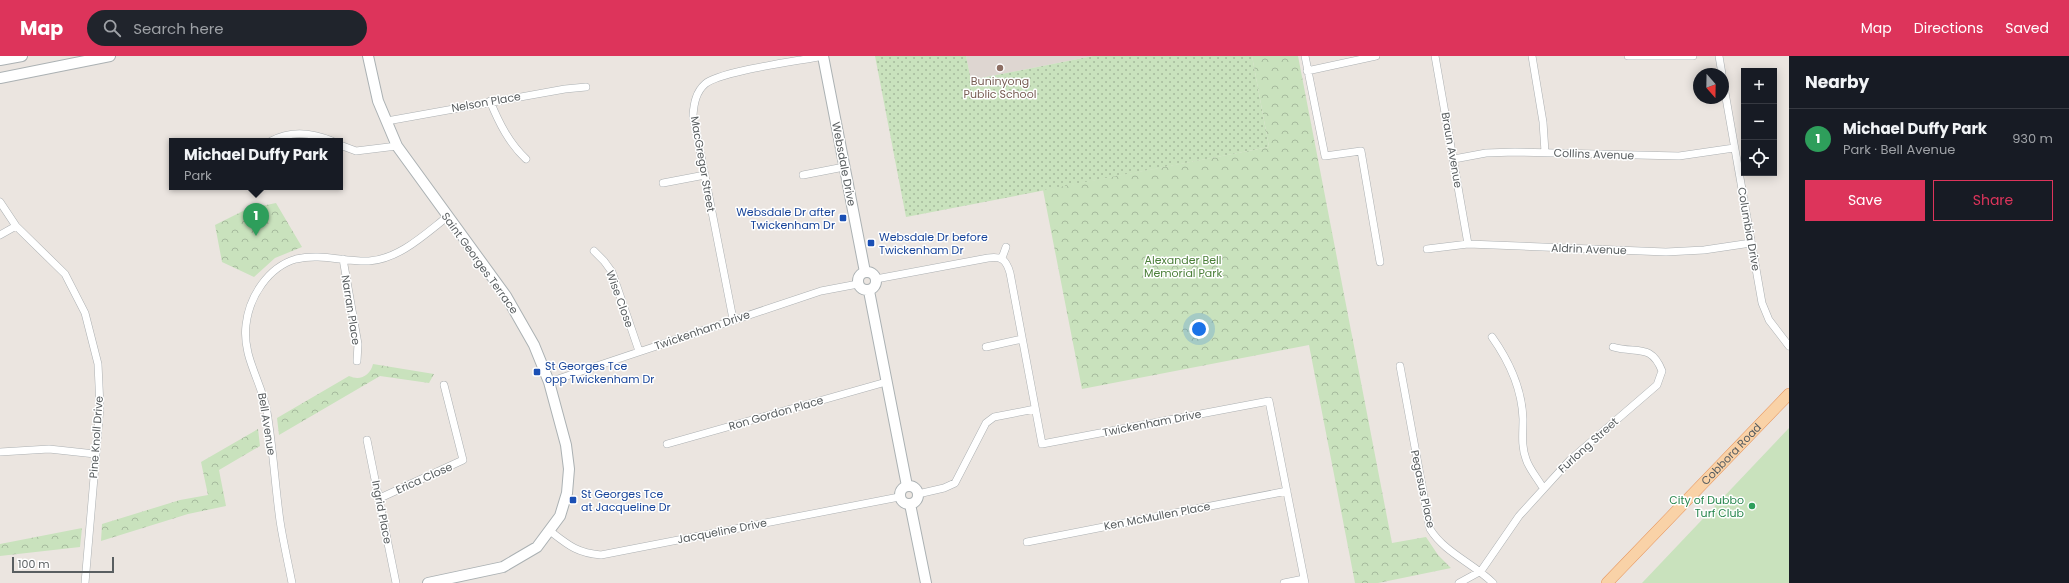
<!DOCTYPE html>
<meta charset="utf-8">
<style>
:root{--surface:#171b24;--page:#20242c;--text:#f1f3f6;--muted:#9ea1a6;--line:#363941;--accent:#dd345b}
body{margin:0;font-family:Poppins,sans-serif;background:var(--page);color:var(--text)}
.controls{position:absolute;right:12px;top:12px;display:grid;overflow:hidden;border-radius:0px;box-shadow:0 2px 10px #0003}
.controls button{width:36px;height:36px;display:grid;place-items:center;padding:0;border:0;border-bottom:1px solid var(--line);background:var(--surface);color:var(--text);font:20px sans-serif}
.compass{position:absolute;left:1693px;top:12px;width:36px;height:36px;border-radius:50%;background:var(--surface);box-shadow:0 2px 10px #0003;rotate:160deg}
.scale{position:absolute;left:12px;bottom:10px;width:102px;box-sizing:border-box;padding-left:4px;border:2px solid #595e60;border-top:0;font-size:11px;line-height:14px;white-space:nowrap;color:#595e60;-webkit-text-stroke:3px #fff;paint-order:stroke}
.you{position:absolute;left:1199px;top:273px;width:14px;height:14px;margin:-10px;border:3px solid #fff;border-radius:50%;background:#1a73e8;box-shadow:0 0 0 6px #1a73e833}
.badge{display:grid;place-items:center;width:26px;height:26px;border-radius:50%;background:var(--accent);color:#fff;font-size:13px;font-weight:700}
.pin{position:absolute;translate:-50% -33px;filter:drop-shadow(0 1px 2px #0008)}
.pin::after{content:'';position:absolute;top:21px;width:14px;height:12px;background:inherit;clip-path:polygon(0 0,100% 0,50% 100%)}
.popup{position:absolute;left:169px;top:82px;width:174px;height:52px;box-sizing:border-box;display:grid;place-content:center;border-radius:0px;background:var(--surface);filter:drop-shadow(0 1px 3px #0005);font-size:13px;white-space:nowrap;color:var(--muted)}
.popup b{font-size:15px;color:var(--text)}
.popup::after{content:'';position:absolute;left:50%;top:100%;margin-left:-8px;border:8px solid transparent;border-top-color:var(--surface)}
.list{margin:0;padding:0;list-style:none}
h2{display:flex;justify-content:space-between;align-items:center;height:52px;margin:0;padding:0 16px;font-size:17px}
h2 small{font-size:13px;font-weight:400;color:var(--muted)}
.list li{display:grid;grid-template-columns:26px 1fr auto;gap:12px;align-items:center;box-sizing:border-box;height:60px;padding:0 16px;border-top:1px solid var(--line)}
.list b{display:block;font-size:15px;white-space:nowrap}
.list p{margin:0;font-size:13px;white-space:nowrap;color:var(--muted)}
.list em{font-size:13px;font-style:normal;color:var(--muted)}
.actions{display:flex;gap:8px;padding:12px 16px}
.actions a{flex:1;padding:9px 0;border:1px solid var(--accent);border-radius:0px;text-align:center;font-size:14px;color:var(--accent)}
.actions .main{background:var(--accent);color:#fff}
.icon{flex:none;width:22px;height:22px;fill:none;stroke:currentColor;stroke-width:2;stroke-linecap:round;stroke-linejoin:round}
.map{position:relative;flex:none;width:1789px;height:527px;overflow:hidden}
header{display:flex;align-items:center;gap:24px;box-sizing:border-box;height:56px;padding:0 20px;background:var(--accent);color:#fff}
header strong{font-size:19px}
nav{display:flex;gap:22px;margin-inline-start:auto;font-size:14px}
.search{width:280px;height:36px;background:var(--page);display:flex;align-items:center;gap:10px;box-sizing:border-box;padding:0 14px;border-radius:22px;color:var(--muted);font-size:15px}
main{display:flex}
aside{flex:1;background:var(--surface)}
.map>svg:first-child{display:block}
</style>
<header>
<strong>Map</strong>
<div class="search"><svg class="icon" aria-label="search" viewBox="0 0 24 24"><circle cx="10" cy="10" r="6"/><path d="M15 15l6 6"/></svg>Search here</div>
<nav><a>Map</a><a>Directions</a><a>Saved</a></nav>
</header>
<main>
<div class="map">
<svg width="1789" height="527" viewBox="0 0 1789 527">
<defs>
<pattern id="grass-dots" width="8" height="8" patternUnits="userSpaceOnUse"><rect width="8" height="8" fill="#c9e2bd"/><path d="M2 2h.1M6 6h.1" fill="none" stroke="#a6ba9d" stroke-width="1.8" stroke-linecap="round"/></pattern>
<pattern id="park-crowns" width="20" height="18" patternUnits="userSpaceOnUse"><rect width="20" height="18" fill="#c9e2bd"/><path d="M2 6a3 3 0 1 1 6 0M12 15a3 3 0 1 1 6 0" fill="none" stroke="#a6ba9d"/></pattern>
</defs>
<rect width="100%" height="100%" fill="#ebe5e0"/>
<path fill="#ded6d1" d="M966 0H1093L971 24Z"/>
<path fill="url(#grass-dots)" d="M875 0H966L971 24 1093 0H1252L1269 91 906 161Z"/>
<path fill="url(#park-crowns)" d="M1252 0H1298L1392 487 1426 481 1438 499 1451 512 1378 527H1355L1309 289 1082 333 1043 134 1269 91Z
M276 147 302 191 275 202 254 221 222 206 215 169 247 153Z
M373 308 434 318 429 327 380 320 279 379 277 362 349 320C360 325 370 320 373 308Z
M258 373 260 390 219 414 226 450 188 458 101 485 102 468 180 444 208 439 201 406Z
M82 472 80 491 0 500V488Z"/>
<path fill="#c9e2bd" d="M1789 372V527H1642Z"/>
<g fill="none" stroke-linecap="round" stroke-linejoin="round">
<defs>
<path id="street" d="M1305 0 1325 100 1361 95 1380 206
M1435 0 1468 188
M1532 0 1543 66 1545 96
M1628 0H1693
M1719 0 1722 18
M1307 15 1376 0
M1723 25 1762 247 1769 264 1789 290
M490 45C499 67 509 87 526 103
M387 65 565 33 586 31
M271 85C291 74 311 76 332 85
M340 89 356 95 397 90
M1454 103 1486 97 1515 96 1679 100 1734 92
M803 119 844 111
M663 127 705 119
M0 146 16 170 65 218 85 257 98 308 100 351 85 527
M0 179 16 170
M1427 193 1468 188 1666 196 1704 194 1751 187
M594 195 604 205 612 216 639 295
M1002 202 1006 191
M343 203 358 288 357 305
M876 223 988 202C1001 200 1006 203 1010 217L1042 388 1269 345 1305 527
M733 263 693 59C694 47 696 36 705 28 720 15 799 5 823 0
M1492 281C1509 305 1522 334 1523 363 1523 377 1521 390 1526 403 1529 413 1538 423 1543 432
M986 291 1022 283
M1400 310 1430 473C1445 497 1473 507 1493 527
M549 326 821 235 858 228
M367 384 396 527
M667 388 886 326
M0 396 49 393 95 398
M918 438 944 432 955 427 986 367 994 361 1035 353
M380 442 463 404 444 329
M550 475C568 489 577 497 601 499L899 441
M1027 486 1287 435
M292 527C288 506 283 485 280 465 275 429 273 392 267 356 262 326 242 301 246 269 249 241 268 211 296 203 321 197 344 206 369 205 399 203 424 179 447 161
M1284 527 1304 523
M1459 527 1481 515 1519 460 1570 404 1657 329 1662 315C1651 287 1637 298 1613 291"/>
<path id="secondary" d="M368 0 378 45 397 90 506 240 534 289 549 326 566 389 569 413 567 437 560 460 537 491 503 511 428 527
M823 0 865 216
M0 4 22 0
M0 22 110 0
M858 225a9 9 0 1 1 18 0a9 9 0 1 1-18 0Z
M869 235 907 430
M900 439a9 9 0 1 1 18 0a9 9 0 1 1-18 0Z
M910 448 926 527"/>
<g id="primary">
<path id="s1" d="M1607 527 1789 338"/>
</g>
</defs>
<use href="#street" stroke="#acb0b2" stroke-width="8"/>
<use href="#secondary" stroke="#abb1b3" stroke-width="12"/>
<use href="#primary" stroke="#e7955d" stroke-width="12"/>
<use href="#street" stroke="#fff" stroke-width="7"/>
<use href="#secondary" stroke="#fff" stroke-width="10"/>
<use href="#primary" stroke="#f9d2a7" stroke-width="11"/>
</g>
<circle fill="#8d6e63" stroke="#fff" stroke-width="1.5" cx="1000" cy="12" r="4"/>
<g fill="#1a4fb4" stroke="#fff" stroke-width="1.5">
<rect x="839" y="158" width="8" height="8" rx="2"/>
<rect x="867" y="183" width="8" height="8" rx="2"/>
<rect x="533" y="312" width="8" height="8" rx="2"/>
<rect x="569" y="440" width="8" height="8" rx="2"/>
</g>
<circle fill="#2e9e5b" stroke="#fff" stroke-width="1.5" cx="1752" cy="450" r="4"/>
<g text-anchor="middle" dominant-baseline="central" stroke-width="3" stroke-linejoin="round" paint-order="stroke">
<g font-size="11" fill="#785e54" stroke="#fff">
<text x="1000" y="25">Buninyong<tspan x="1000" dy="13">Public School</tspan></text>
</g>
<g font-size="11" fill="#595e60" stroke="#fff">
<text transform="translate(486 46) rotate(-10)">Nelson Place</text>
<text transform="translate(1452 94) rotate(80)">Braun Avenue</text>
<text transform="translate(1594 98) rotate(2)">Collins Avenue</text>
<text transform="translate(703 108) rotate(80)">MacGregor Street</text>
<text transform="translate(844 108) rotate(79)">Websdale Drive</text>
<text transform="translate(1749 173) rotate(80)">Columbia Drive</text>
<text transform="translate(1589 193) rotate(2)">Aldrin Avenue</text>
<text transform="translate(480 207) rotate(54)">Saint Georges Terrace</text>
<text transform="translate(620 243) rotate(70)">Wise Close</text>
<text transform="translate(351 254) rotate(81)">Narran Place</text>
<text transform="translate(702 274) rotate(-19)">Twickenham Drive</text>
<text transform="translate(776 357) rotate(-16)">Ron Gordon Place</text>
<text transform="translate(1152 367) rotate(-11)">Twickenham Drive</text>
<text transform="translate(267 368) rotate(81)">Bell Avenue</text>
<text transform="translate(96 381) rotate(-86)">Pine Knoll Drive</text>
<text transform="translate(1588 389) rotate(-42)">Furlong Street</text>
<text stroke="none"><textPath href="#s1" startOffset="179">Cobbora Road</textPath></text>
<text transform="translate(424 422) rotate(-24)">Erica Close</text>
<text transform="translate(1423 433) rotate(78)">Pegasus Place</text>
<text transform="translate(382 456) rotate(79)">Ingrid Place</text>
<text transform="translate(1157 460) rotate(-11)">Ken McMullen Place</text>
<text transform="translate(722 475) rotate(-11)">Jacqueline Drive</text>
</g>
<g font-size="11" fill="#164399" stroke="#fff" text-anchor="start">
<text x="835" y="156" text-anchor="end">Websdale Dr after<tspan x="835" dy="13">Twickenham Dr</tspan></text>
<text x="879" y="181">Websdale Dr before<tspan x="879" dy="13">Twickenham Dr</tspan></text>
<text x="545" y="310">St Georges Tce<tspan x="545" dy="13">opp Twickenham Dr</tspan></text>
<text x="581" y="438">St Georges Tce<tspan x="581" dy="13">at Jacqueline Dr</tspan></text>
</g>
<g font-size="11" fill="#4b7f39" stroke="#fff">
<text x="1183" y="204">Alexander Bell<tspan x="1183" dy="13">Memorial Park</tspan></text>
</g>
<g font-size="11" fill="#27864d" stroke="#fff" text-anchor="end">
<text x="1744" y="444">City of Dubbo<tspan x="1744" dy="13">Turf Club</tspan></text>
</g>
</g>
</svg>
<div class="controls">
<button>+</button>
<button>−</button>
<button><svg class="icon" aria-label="locate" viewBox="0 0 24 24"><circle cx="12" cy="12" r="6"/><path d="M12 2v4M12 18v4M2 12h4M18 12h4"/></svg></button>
</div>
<svg class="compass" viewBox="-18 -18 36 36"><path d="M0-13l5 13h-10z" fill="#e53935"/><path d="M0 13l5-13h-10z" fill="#9ea1a6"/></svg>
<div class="scale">100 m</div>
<div class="you"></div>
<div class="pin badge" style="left:256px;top:180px;background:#2e9e5b">1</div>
<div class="popup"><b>Michael Duffy Park</b>Park</div>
</div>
<aside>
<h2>Nearby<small></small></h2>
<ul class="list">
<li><span class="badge" style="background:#2e9e5b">1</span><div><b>Michael Duffy Park</b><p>Park · Bell Avenue</p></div><em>930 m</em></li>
</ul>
<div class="actions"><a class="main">Save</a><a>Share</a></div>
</aside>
</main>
